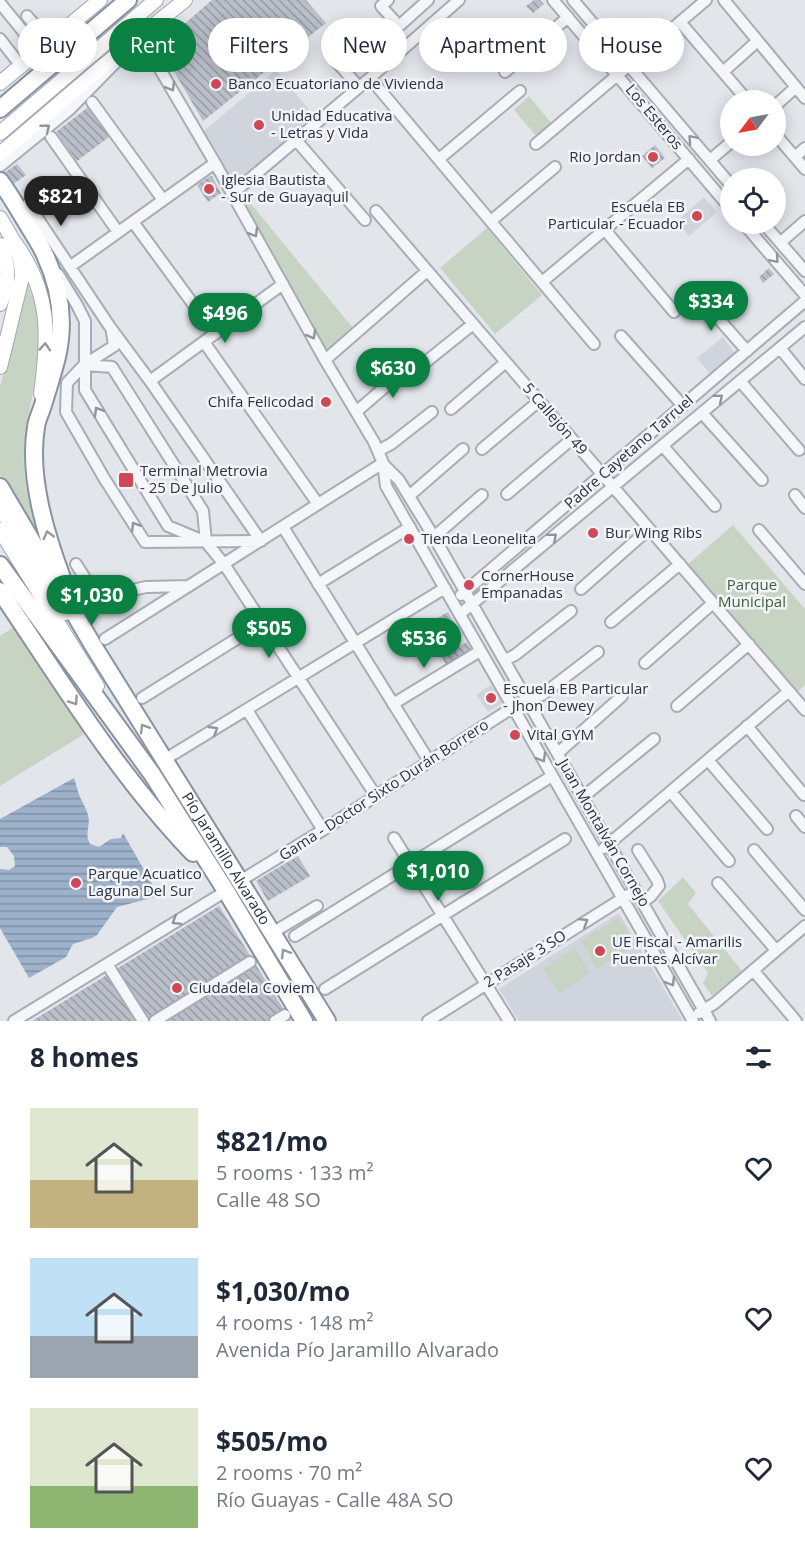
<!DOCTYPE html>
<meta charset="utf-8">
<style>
body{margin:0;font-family:"Open Sans",sans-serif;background:#f2f2f3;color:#1f2937;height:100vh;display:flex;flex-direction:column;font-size:22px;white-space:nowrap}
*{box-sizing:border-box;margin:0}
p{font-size:20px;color:#747a83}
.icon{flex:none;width:33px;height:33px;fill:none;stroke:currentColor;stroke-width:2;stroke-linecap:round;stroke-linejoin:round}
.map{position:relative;height:1021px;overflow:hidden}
.drawer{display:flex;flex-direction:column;background:#fff;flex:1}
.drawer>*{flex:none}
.banner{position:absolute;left:18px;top:18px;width:770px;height:54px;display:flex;gap:12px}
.needle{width:39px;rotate:238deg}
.controls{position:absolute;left:720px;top:90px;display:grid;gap:12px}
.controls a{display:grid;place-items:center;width:66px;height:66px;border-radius:50%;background:#fff;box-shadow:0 3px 15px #0003;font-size:30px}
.price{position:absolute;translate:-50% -51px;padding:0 14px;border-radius:21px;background:#0b8043;color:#fff;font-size:20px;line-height:39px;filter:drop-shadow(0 2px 3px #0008)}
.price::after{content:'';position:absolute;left:50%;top:36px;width:18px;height:14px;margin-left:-9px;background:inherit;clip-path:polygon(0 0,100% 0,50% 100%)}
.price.active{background:#222;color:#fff}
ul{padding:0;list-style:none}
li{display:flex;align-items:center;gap:18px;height:150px;padding:0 30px}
li span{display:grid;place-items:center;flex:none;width:168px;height:120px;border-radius:0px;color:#555}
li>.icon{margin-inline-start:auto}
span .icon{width:72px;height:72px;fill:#fffc;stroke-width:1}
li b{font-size:26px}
h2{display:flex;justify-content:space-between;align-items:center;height:72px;padding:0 30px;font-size:26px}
.chip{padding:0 21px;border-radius:27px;background:#fff;box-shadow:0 3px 15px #0003;font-size:21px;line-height:54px}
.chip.active{background:#0b8043;color:#fff}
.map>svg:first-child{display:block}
</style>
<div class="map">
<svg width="805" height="1021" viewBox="0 0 805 1021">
<defs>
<pattern id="water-rules" width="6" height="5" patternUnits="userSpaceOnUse" patternTransform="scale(1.5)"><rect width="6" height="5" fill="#9db1ca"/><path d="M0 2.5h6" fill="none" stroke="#8091a6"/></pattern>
<pattern id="building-back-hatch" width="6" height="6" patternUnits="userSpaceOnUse" patternTransform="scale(1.5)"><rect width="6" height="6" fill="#b9bec8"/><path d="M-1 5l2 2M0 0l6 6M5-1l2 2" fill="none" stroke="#979ba4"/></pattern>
</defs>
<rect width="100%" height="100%" fill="#e2e5ea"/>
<path fill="#d0d4dc" d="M276,70L315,117L235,187L203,132Z
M704,197L717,212L689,236L677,221Z
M723,337L736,355L711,375L697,358Z
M493,683L505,702L488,712L476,695Z
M619,913L683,1021H519L499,989Z"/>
<path fill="#c7d4c3" d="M529,96L553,125L538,138L514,110Z
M247,199L353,328L327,354L244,201Z
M487,228L542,295L495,334L440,268Z
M28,284C31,294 36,304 38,314C46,354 27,407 24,448C22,483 32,515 41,548L0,475V387Z
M733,525L805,609V685L796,693L687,565Z
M14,627L86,733L0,786V636Z
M683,877L696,893L688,904L742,971L712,996L703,983L708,973L658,901Z
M619,917L635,945L617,957L600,929Z
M599,929L616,957L597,969L581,941Z
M575,948L590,973L559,993L543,968Z"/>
<path fill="url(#water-rules)" d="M74,778C77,786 78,794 82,801C84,806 87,810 88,815C91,825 84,834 90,844L99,847L111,839L121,838L123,833L159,896L117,907L97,935L92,938L73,944L66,957L29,978L0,928V869L9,870L15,866L14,856L7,847H0V819Z"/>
<path fill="url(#building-back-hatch)" d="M212,0H306L326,23L203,121L159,46Z
M534,0H540L544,4L533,13L526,6Z
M91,105L113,134L77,161L56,132Z
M655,145L665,158L652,168L642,156Z
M17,164L26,175L12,185L4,173Z
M210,176H212L221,193L208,202L197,185Z
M769,268L774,274L763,283L759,277Z
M448,612L453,621L429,637L423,626Z
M454,625L457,631L434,646L430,640Z
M467,642L471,650L446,665L442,657Z
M298,856L310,876L268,901L256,881Z
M219,906L291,1021H32Z"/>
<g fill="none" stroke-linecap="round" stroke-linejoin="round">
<g stroke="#a7acb5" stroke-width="14">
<path id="minor" d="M388,0L381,6L399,26L428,0
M553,0L730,208
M573,0L730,184
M724,0L805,98
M0,3L39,51
M27,16L49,42
M680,22L747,100
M0,39L21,66
M137,41L141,37L215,163L325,360L374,442L383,463L386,486L693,1021
M335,60L359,87
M505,72L568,17
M723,72L753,45
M370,78L594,344
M92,102L163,200
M776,105L796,87
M776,135L805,169
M51,137L118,232
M296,140L365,220
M536,144L706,0
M795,157L805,148
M439,159L520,91
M710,160L730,143
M0,166L70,109L115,63
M232,194L370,78L459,0
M28,204L110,327L150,381L261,541
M376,211L805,710
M491,221L555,167
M133,222L215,334
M744,224L805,295
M764,224L805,271
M605,230L674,312
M781,242L805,221
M71,266L215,163
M58,274L77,305L85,321V390L168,526L206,542L224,564L376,796
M542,282L689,159
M696,293L747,351
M112,332L114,346L84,365L67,383L66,412L104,478L145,542L261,541
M621,336L683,406
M204,342L318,504
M780,348L805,379
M325,360L427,271
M86,365L112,367L203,511L206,542
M417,369L473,324
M150,381L283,284
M740,381L799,450
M451,409L506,362
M356,412L401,373
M702,413L762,480
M663,446L715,506
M482,449L539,401
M378,451L391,444L432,412
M383,464L399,480L434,537L710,1021
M507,494L572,439
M795,495L805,508
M409,496L463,449
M283,527L429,761
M759,530L805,584
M434,537L482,495
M76,564L92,589L106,596L146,587L189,586
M318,584L410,527
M581,589L649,529
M461,595L805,301
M460,614L805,327
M611,622L680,564
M105,639L383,463
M505,660L515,655L571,611
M645,663L713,603
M142,698L262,623
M393,704L480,651
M677,706L749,644
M247,710L323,830
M747,726L804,795
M558,753L622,696
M164,760L445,588
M708,760L767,829
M671,792L729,861
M583,797L654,739
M796,816L805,827
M394,838L509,1021
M604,848L789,691
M638,850L657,880L659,886L651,896L643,902
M754,850L805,910
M240,881L323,830L512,708L527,699L542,695L598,652
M718,883L776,950
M272,933L317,906
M295,936L552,776
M107,964L143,1021
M753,970L796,1021
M325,989L565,839
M699,1013L715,1003L805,926
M14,1021L226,891
M155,1021L250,962
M275,1021L285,1015
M428,1021L628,895"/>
</g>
<g stroke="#a1a9b6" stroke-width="16">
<path id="major" d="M0,83L100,0
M0,133L156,0
M0,154L97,71L185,0
M0,218C12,238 22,253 22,277L0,367
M15,243C51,293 49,336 41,394
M0,245C10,265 9,283 0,304
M0,508L65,613
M0,530L97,686"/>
</g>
<g stroke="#8992a1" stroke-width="20">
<g id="highway">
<path d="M0,109L128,0"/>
<path d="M0,181C9,193 17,207 25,220C31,231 40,243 45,255C60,287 65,322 57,357C53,373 48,389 43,405C41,412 37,419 36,427C28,476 45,532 62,578"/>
<path id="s1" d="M0,487L94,647L327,1021"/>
<path d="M0,565L152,774L226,891L304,1021"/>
<path d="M0,591C61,681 117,774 193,853"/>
</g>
</g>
<use href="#minor" stroke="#f5f6f9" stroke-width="10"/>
<use href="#major" stroke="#fff" stroke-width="14"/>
<use href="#highway" stroke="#fff" stroke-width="16"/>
</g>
<defs><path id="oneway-chevron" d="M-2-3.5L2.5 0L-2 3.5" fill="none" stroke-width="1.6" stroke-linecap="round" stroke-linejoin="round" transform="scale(1.5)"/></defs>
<g stroke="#90949e">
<use href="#oneway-chevron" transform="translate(171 87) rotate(60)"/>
<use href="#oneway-chevron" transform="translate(46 128) rotate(-39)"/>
<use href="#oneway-chevron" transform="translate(692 139) rotate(-131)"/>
<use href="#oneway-chevron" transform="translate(254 233) rotate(60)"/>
<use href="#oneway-chevron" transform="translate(775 259) rotate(49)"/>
<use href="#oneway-chevron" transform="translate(312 335) rotate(61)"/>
<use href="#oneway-chevron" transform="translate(719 398) rotate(-40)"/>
<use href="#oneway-chevron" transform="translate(98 411) rotate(-121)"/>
<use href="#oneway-chevron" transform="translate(135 526) rotate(-122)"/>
<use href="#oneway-chevron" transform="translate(553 537) rotate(-40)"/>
<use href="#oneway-chevron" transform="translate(214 730) rotate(-31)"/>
<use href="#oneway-chevron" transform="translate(542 758) rotate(60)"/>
<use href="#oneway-chevron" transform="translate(176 921) rotate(148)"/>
<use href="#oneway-chevron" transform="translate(584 922) rotate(-32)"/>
<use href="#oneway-chevron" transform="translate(671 982) rotate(60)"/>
</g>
<g stroke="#9498a1">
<use href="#oneway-chevron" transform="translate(45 347) rotate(-86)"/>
<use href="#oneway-chevron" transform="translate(48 535) rotate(-105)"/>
<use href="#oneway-chevron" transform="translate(74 701) rotate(56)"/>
<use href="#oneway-chevron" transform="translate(144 728) rotate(-122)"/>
<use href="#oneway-chevron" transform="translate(285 953) rotate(-122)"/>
</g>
<g fill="#ce4856" stroke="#f2f4f8" stroke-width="2">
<circle cx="216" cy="84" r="6"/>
<circle cx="259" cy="125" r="6"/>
<circle cx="653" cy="157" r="6"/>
<circle cx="209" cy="189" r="6"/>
<circle cx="697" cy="216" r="6"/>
<circle cx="326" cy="402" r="6"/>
<rect x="118" y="472" width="16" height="16" rx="3"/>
<circle cx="593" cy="533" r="6"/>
<circle cx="409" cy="539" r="6"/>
<circle cx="469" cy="585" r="6"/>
<circle cx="491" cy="698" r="6"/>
<circle cx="515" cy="735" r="6"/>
<circle cx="76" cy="883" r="6"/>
<circle cx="600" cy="951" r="6"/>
<circle cx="177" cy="988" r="6"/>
</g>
<g text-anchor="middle" stroke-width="5" stroke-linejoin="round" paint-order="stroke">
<g font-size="15" fill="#2a3243" stroke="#f2f4f8" text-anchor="start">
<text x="228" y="89">Banco Ecuatoriano de Vivienda</text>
<text x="271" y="121">Unidad Educativa<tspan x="271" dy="17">- Letras y Vida</tspan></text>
<text x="641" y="162" text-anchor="end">Rio Jordan</text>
<text x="221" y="185">Iglesia Bautista<tspan x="221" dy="17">- Sur de Guayaquil</tspan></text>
<text x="685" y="212" text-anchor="end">Escuela EB<tspan x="685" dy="17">Particular - Ecuador</tspan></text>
<text x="314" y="407" text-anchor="end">Chifa Felicodad</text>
<text x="140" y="476">Terminal Metrovia<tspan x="140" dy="17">- 25 De Julio</tspan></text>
<text x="605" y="538">Bur Wing Ribs</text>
<text x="421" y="544">Tienda Leonelita</text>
<text x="481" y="581">CornerHouse<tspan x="481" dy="17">Empanadas</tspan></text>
<text x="503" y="694">Escuela EB Particular<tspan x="503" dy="17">- Jhon Dewey</tspan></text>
<text x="527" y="740">Vital GYM</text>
<text x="88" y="879">Parque Acuatico<tspan x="88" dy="17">Laguna Del Sur</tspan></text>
<text x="612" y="947">UE Fiscal - Amarilis<tspan x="612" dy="17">Fuentes Alcívar</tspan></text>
<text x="189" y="993">Ciudadela Coviem</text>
</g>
<g font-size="15" fill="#2a3243" stroke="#f2f4f8">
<text transform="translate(654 117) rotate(50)" y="5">Los Esteros</text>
<text transform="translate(555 419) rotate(49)" y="5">5 Callejón 49</text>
<text transform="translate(629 452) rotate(-41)" y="5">Padre Cayetano Tarruel</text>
<text transform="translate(384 790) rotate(-33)" y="5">Gama - Doctor Sixto Durán Borrero</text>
<text transform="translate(604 833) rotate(60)" y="5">Juan Montalván Cornejo</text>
<text dy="5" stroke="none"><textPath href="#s1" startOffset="435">Pío Jaramillo Alvarado</textPath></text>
<text transform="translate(525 959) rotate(-32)" y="5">2 Pasaje 3 SO</text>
</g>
<g font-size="15" fill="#3d5e37" stroke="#f2f4f8">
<text x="752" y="590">Parque<tspan x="752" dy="17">Municipal</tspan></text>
</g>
</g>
</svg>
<div class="controls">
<a><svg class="needle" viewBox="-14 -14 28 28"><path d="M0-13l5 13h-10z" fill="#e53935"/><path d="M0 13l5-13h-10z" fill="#747a83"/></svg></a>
<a><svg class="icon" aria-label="locate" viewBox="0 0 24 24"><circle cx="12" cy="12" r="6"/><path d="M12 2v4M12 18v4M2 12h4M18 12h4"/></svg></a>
</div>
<b class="price active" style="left:61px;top:227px">$821</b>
<b class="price" style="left:711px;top:332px">$334</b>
<b class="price" style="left:225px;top:344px">$496</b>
<b class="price" style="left:393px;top:399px">$630</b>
<b class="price" style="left:92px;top:626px">$1,030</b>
<b class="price" style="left:269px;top:659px">$505</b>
<b class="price" style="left:424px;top:669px">$536</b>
<b class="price" style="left:438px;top:902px">$1,010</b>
<div class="banner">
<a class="chip">Buy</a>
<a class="chip active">Rent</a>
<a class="chip">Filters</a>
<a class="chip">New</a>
<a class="chip">Apartment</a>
<a class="chip">House</a>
</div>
</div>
<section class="drawer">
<h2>8 homes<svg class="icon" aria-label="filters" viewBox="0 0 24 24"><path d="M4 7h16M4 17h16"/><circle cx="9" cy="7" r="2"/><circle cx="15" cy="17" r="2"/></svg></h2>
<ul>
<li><span style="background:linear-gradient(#dfe7d0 60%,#c2b280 0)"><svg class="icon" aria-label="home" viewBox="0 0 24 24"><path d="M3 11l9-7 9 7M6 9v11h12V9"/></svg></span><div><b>$821/mo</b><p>5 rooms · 133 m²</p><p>Calle 48 SO</p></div><svg class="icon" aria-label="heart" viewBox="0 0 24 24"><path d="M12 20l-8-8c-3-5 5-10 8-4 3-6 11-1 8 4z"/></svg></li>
<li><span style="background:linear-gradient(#bfe0f5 65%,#9aa5b1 0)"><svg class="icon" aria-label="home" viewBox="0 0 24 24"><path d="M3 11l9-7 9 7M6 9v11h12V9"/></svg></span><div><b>$1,030/mo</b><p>4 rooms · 148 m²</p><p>Avenida Pío Jaramillo Alvarado</p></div><svg class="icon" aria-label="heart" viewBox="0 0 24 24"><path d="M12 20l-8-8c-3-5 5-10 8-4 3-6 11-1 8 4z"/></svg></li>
<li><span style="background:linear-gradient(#dfe7d0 65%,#8fb573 0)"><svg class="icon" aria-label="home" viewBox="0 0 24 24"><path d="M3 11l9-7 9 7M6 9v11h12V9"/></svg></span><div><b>$505/mo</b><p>2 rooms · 70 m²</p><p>Río Guayas - Calle 48A SO</p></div><svg class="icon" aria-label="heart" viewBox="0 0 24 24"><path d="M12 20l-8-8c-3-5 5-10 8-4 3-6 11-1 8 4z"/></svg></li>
</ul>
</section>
